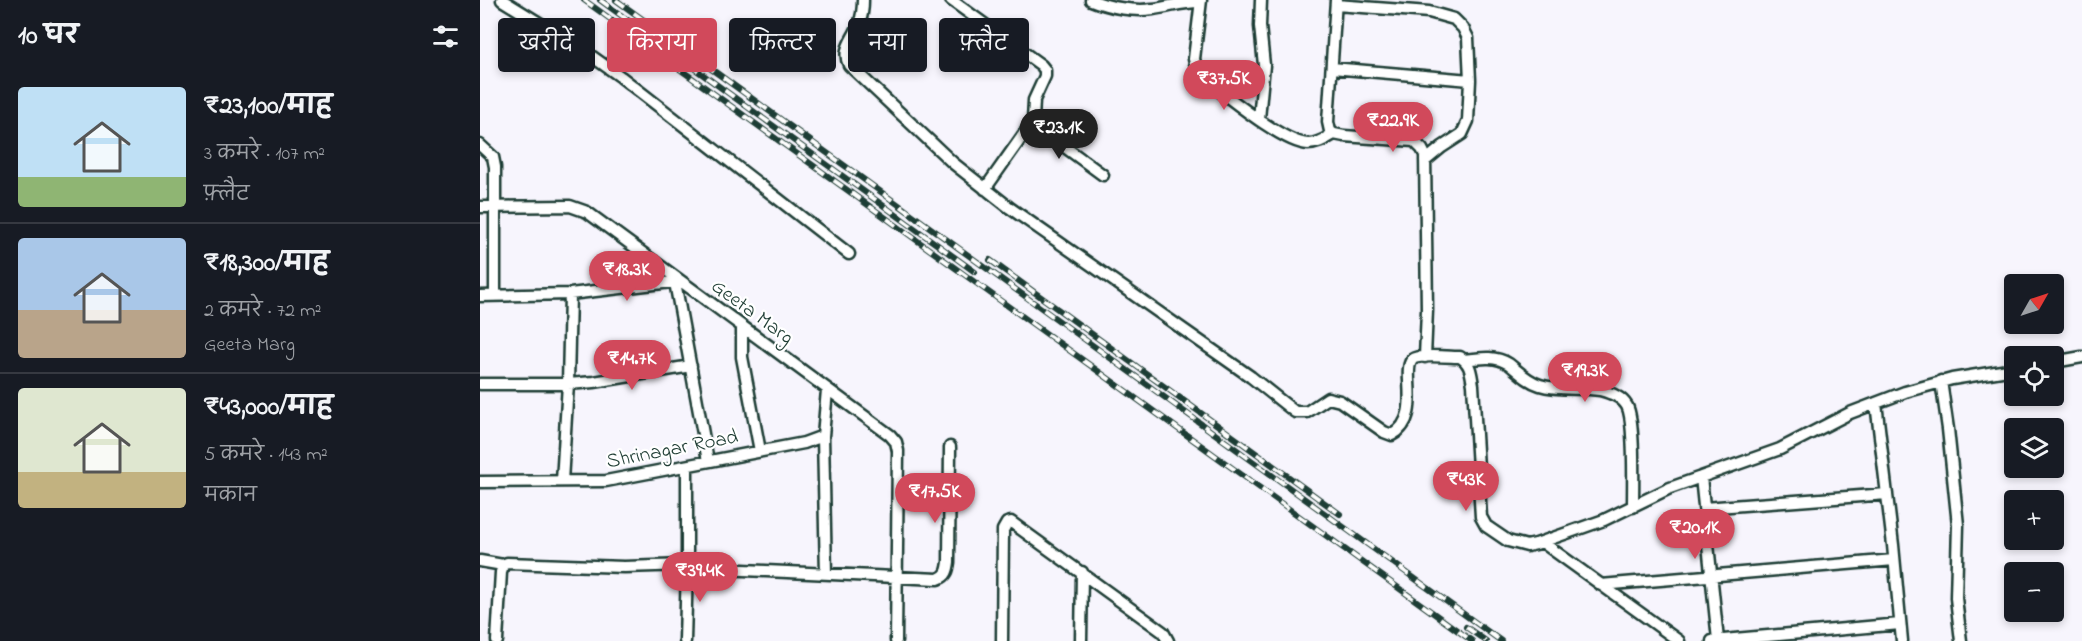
<!DOCTYPE html>
<html lang="hi">
<meta charset="utf-8">
<style>
body{margin:0;font-family:"Indie Flower","Playpen Sans Deva",sans-serif;background:#20242c;color:#f1f3f6;height:100vh;display:flex;flex-direction:column;font-size:22px;white-space:nowrap}
*{box-sizing:border-box;margin:0}
p{font-size:20px;color:#9ea1a6}
.icon{flex:none;width:33px;height:33px;fill:none;stroke:currentColor;stroke-width:2;stroke-linecap:round;stroke-linejoin:round}
.map{position:relative;flex:1;overflow:hidden}
.sheet{display:flex;flex-direction:column;background:#171b24;width:480px}
.sheet>*{flex:none}
.hud{position:absolute;left:18px;top:18px;width:570px;height:54px;display:flex;gap:12px}
.needle{width:39px;rotate:51deg}
.tools{position:absolute;left:1524px;top:274px;display:grid;gap:12px}
.tools a{display:grid;place-items:center;width:60px;height:60px;border-radius:6px;background:#171b24;box-shadow:0 3px 9px #0003;font-size:30px}
.price{position:absolute;translate:-50% -51px;padding:0 14px;border-radius:21px;background:#d1495b;color:#fff;font-size:20px;line-height:39px;filter:drop-shadow(0 2px 3px #0008)}
.price::after{content:'';position:absolute;left:50%;top:36px;width:18px;height:14px;margin-left:-9px;background:inherit;clip-path:polygon(0 0,100% 0,50% 100%)}
.price.active{background:#222;color:#fff}
ul{padding:0;list-style:none}
li{display:flex;align-items:center;gap:18px;height:150px;padding:0 18px}
li+li{border-top:2px solid #363941}
li span{display:grid;place-items:center;flex:none;width:168px;height:120px;border-radius:6px;color:#555}
li>.icon{margin-inline-start:auto}
span .icon{width:72px;height:72px;fill:#fffc;stroke-width:1}
li b{font-size:26px}
h2{display:flex;justify-content:space-between;align-items:center;height:72px;padding:0 18px;font-size:26px}
.pill{padding:0 21px;border-radius:6px;background:#171b24;box-shadow:0 3px 9px #0003;font-size:21px;line-height:54px}
.pill.active{background:#d1495b;color:#fff}
main{display:flex;flex:1;min-height:0}
.map>svg:first-child{display:block}
</style>
<main>
<section class="sheet">
<h2>10 घर<svg class="icon" aria-label="filters" viewBox="0 0 24 24"><path d="M4 7h16M4 17h16"/><circle cx="9" cy="7" r="2"/><circle cx="15" cy="17" r="2"/></svg></h2>
<ul>
<li><span style="background:linear-gradient(#bfe0f5 75%,#8fb573 0)"><svg class="icon" aria-label="home" viewBox="0 0 24 24"><path d="M3 11l9-7 9 7M6 9v11h12V9"/></svg></span><div><b>₹23,100/माह</b><p>3 कमरे · 107 m²</p><p>फ़्लैट</p></div></li>
<li><span style="background:linear-gradient(#a9c7e8 60%,#b9a48a 0)"><svg class="icon" aria-label="home" viewBox="0 0 24 24"><path d="M3 11l9-7 9 7M6 9v11h12V9"/></svg></span><div><b>₹18,300/माह</b><p>2 कमरे · 72 m²</p><p>Geeta Marg</p></div></li>
<li><span style="background:linear-gradient(#dfe7d0 70%,#c2b280 0)"><svg class="icon" aria-label="home" viewBox="0 0 24 24"><path d="M3 11l9-7 9 7M6 9v11h12V9"/></svg></span><div><b>₹43,000/माह</b><p>5 कमरे · 143 m²</p><p>मकान</p></div></li>
</ul>
</section>
<div class="map">
<svg width="1602" height="641" viewBox="0 0 1602 641">
<rect width="100%" height="100%" fill="#f7f5fd"/>
<filter id="ink" filterUnits="userSpaceOnUse"><feTurbulence type="fractalNoise" baseFrequency=".0167" numOctaves="2"/><feDisplacementMap in="SourceGraphic" scale="12" xChannelSelector="R" yChannelSelector="G"/><feConvolveMatrix kernelMatrix="1 2 1 2 8 2 1 2 1" color-interpolation-filters="sRGB"/></filter>
<g filter="url(#ink)">
<g fill="none" stroke-linecap="round" stroke-linejoin="round">
<g stroke="#1f3d34" stroke-width="15">
<path id="minor" d="M22,0L103,50L141,77L369,254
M383,0C383,8 382,17 379,24C374,39 361,49 369,65L473,163L530,208L771,377L815,412H827L848,398L860,401L904,432L912,435C944,417 920,369 933,359C939,354 971,357 980,357C991,363 991,374 993,385L1001,517L1006,526L1028,541L1047,546L1056,544L1124,520L1190,488L1300,449L1370,413L1425,392L1472,379L1534,369
M471,0L561,65L565,70V76L554,100L553,121L505,189
M611,0C628,7 654,12 673,9C690,7 701,2 720,2
M721,0L714,59L718,74C741,91 802,143 828,144C838,144 845,139 854,134
M856,0L848,122L850,131L854,134L864,136L934,141L942,149L945,155L947,310L945,357
M856,5L949,12L974,19L983,28L988,38L990,80L988,121L982,134L962,147L945,161
M852,68L990,80
M779,119L784,65L780,26L781,0
M552,123L623,175
M0,145L13,157L15,167V295
M0,207L90,206L107,212L410,435L416,442L418,451L416,641
M195,282L228,461
M0,296L90,294L200,281
M262,327V357L280,451
M984,360C1000,358 1015,355 1029,364C1039,372 1047,381 1060,385C1079,391 1100,387 1120,390C1130,393 1141,396 1147,406C1155,421 1153,487 1153,507
M1574,362L1602,357
M1461,381L1468,429L1478,525L1476,598L1481,641
M0,384H88L114,382L211,366
M1396,403L1413,545L1422,641
M343,436L346,574
M207,466V565L219,568L458,579C467,576 468,570 469,562L470,447
M1221,477L1238,640
M82,481L88,384L90,294
M0,482L126,481L324,443L343,436L347,390
M1224,508L1407,494
M1062,542L1199,641
M0,561L23,565
M1121,585L1414,560
M17,641L21,572L23,565L27,563L144,567L207,565L205,641
M522,641L523,530L527,523L531,522L683,632L688,641
M601,641L602,572
M1232,641L1420,624"/>
</g>
<use href="#minor" stroke="#fff" stroke-width="10"/>
<g stroke="#1f3d34" stroke-width="6">
<path id="rail" d="M104,0L992,641
M120,0L495,272
M136,0L1021,641
M510,260L860,514
M986,627L1006,641"/>
</g>
<use href="#rail" stroke="#fff" stroke-width="4" stroke-dasharray="11" stroke-linecap="butt"/>
</g>
</g>
<g text-anchor="middle" stroke-width="4.5" stroke-linejoin="round" paint-order="stroke">
<g font-size="21" fill="#1f3d34" stroke="#fff">
<text transform="translate(273 311) rotate(36)" y="7">Geeta Marg</text>
<text transform="translate(192 448) rotate(-11)" y="7">Shrinagar Road</text>
</g>
</g>
</svg>
<div class="tools">
<a><svg class="needle" viewBox="-14 -14 28 28"><path d="M0-13l5 13h-10z" fill="#e53935"/><path d="M0 13l5-13h-10z" fill="#9ea1a6"/></svg></a>
<a><svg class="icon" aria-label="locate" viewBox="0 0 24 24"><circle cx="12" cy="12" r="6"/><path d="M12 2v4M12 18v4M2 12h4M18 12h4"/></svg></a>
<a><svg class="icon" aria-label="layers" viewBox="0 0 24 24"><path d="M12 4l9 5-9 5-9-5zM3 14l9 5 9-5"/></svg></a>
<a>+</a>
<a>−</a>
</div>
<b class="price" style="left:744px;top:111px">₹37.5K</b>
<b class="price" style="left:913px;top:153px">₹22.9K</b>
<b class="price active" style="left:579px;top:160px">₹23.1K</b>
<b class="price" style="left:147px;top:302px">₹18.3K</b>
<b class="price" style="left:152px;top:391px">₹14.7K</b>
<b class="price" style="left:1105px;top:403px">₹19.3K</b>
<b class="price" style="left:986px;top:512px">₹43K</b>
<b class="price" style="left:455px;top:524px">₹17.5K</b>
<b class="price" style="left:1215px;top:560px">₹20.1K</b>
<b class="price" style="left:220px;top:603px">₹39.4K</b>
<div class="hud">
<a class="pill">खरीदें</a>
<a class="pill active">किराया</a>
<a class="pill">फ़िल्टर</a>
<a class="pill">नया</a>
<a class="pill">फ़्लैट</a>
</div>
</div>
</main>
